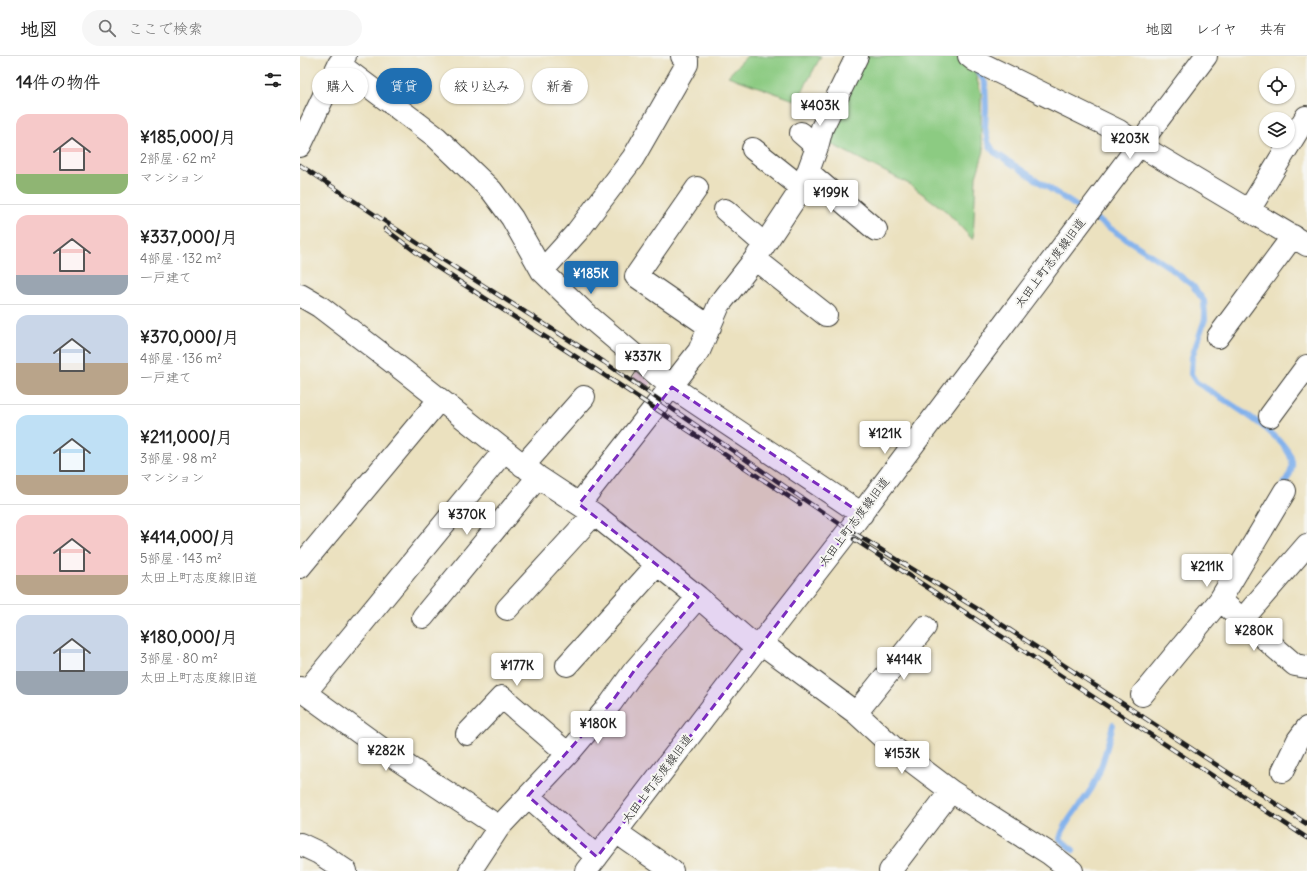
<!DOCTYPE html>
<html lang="ja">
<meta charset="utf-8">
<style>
body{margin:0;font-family:Delius,"Klee One",sans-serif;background:#f6f6f6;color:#222;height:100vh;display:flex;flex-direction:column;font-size:15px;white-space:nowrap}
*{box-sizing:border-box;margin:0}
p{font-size:13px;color:#767676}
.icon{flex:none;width:22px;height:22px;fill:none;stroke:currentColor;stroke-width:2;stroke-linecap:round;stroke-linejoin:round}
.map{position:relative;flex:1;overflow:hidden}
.drawer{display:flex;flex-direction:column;background:#fff;width:300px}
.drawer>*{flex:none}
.hud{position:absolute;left:12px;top:12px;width:380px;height:36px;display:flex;gap:8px}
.tools{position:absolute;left:959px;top:12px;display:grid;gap:8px}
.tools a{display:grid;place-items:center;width:36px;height:36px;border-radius:50%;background:#fff;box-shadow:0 1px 3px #0004;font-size:20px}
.price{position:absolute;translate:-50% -34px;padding:0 9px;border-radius:4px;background:#fff;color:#222;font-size:13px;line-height:26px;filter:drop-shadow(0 1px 2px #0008)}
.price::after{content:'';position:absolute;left:50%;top:24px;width:12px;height:9px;margin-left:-6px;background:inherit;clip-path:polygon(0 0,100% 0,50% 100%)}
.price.active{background:#1f6fb2;color:#fff}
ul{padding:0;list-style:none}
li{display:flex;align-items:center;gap:12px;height:100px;padding:0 16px}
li+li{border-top:1px solid #e0e0e0}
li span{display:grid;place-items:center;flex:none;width:112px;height:80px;border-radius:12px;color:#555}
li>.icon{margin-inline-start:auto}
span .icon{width:48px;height:48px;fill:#fffc;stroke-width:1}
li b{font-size:17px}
h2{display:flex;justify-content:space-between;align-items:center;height:48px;padding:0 16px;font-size:17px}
.chip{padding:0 14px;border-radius:18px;background:#fff;box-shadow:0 1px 3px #0004;font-size:14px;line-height:36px}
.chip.active{background:#1f6fb2;color:#fff}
header{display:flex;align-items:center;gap:24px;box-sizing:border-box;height:56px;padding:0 20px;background:#fff;border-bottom:1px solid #e0e0e0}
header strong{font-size:19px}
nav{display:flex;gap:22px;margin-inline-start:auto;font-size:14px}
.search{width:280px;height:36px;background:#f6f6f6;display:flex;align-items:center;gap:10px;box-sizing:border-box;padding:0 14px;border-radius:22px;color:#767676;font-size:15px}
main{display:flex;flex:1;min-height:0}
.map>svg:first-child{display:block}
</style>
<header>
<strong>地図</strong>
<div class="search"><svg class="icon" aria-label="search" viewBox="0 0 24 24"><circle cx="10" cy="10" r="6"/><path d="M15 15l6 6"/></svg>ここで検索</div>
<nav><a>地図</a><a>レイヤ</a><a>共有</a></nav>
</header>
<main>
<section class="drawer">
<h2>14件の物件<svg class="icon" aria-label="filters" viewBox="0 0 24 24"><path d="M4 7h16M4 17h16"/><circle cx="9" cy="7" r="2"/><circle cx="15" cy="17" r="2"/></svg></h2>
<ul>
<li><span style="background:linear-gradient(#f6c9c9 75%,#8fb573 0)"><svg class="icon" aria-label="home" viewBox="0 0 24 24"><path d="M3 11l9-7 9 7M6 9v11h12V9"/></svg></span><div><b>¥185,000/月</b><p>2部屋 · 62 m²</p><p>マンション</p></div></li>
<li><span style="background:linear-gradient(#f6c9c9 75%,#9aa5b1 0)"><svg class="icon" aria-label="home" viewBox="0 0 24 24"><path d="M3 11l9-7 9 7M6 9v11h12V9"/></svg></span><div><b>¥337,000/月</b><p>4部屋 · 132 m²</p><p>一戸建て</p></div></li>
<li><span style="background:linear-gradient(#c9d6e8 60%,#b9a48a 0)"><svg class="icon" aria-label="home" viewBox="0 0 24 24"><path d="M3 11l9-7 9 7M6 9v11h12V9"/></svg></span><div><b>¥370,000/月</b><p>4部屋 · 136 m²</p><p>一戸建て</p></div></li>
<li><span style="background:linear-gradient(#bfe0f5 75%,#b9a48a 0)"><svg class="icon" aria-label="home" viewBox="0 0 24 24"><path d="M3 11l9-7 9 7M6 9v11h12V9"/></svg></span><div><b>¥211,000/月</b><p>3部屋 · 98 m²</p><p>マンション</p></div></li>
<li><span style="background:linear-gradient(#f6c9c9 75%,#b9a48a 0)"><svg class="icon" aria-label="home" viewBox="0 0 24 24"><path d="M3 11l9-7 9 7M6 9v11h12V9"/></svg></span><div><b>¥414,000/月</b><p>5部屋 · 143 m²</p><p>太田上町志度線旧道</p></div></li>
<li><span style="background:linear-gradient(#c9d6e8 70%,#9aa5b1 0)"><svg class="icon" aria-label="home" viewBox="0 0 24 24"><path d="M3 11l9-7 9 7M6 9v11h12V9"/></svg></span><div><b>¥180,000/月</b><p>3部屋 · 80 m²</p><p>太田上町志度線旧道</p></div></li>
</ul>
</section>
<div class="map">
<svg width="1007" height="815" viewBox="0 0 1007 815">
<rect width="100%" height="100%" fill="#f6f6f2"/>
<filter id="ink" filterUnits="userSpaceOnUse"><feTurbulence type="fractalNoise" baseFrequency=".025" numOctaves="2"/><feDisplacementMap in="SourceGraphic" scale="8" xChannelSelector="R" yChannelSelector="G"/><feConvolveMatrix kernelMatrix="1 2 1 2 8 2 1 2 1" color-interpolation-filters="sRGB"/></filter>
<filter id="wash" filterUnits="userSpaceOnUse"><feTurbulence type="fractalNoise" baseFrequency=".012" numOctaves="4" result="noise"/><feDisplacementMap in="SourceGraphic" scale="16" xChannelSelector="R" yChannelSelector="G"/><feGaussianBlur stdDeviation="0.9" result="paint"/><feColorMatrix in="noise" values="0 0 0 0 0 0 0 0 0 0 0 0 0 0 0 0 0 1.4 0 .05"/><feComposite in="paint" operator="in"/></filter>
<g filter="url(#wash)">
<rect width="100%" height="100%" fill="#ebe1bf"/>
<path fill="#8ccb82" stroke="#54744f" d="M447,0H521L497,45L428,20Z
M561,0H656L674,14L681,37V82L684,95L676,121L673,184L646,155L609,128L523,84Z"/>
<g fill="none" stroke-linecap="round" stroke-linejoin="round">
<path stroke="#81b1ec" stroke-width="6" d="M677,13L685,27L686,51L685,72L688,86L694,96L869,211L893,230L904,245L905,263L892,301L891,318L896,326C919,341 983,377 991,402C995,412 988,422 983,430
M773,794L760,783C765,763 783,748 793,730C803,712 807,689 813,669"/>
</g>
<g id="blocks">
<path fill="#c198b2" d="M340,310L354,323L348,333L332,322Z"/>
</g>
</g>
<g filter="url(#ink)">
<use href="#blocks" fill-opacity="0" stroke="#3b3a34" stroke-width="1"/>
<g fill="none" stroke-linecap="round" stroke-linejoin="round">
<g stroke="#3b3a34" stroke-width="24">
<path id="minor" d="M669,0L674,4L819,75L839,89L1007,189
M39,8L136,81L192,135L212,162L242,215L287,259L372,331L562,458
M501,77L517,91
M0,90L39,8L45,0
M453,93L502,132
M508,116L576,174
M397,132L336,220L410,271
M425,154L464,188
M949,154L1006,61
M455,203L526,259
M242,215L277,176L333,102L387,8V4L382,0
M0,239L19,250L104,315L238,421L294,458L398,541L457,592
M918,281L993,180
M970,360L1007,310
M223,410L284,341
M279,448L399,295L419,249L455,203L502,132L517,91L522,72L557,0
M0,511L139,344
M920,544L995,609L1007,611
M207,553L294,458
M123,561L238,421
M942,564L1007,489
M461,587L556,657L594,692L651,735L750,798L772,815
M267,609L357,509
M0,632L5,637L89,698L199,771
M5,637L204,395
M842,639L920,544L985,435
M556,657L625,571
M167,678L202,641L268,698
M983,715L998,684L1007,672
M228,740L297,801
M316,776L372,815
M0,788L19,797L46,815
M170,815L199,771L268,698L311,647L334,615L398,541
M286,815L461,587L549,474L906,0
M590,815L651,735"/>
</g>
<use href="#minor" stroke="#fff" stroke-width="22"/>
<g stroke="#1c1c1c" stroke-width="4.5">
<path id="rail" d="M0,109L137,200L304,306L490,434L549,474L684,557L1007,768
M85,173L132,208L298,315L500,448
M554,483L1007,782"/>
</g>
<use href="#rail" stroke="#f6f6f2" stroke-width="3" stroke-dasharray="9" stroke-linecap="butt"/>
</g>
</g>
<path fill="#7b2cbf" fill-opacity="0.2" stroke="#7b2cbf" stroke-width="3" stroke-dasharray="8 5" stroke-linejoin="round" d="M372,331L562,458L297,801L228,740L311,647L334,615L398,541L279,448Z"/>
<g text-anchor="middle" stroke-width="4" stroke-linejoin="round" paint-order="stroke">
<g font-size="12" fill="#1c1c1c" stroke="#f6f6f2">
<text transform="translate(750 207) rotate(-53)" y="4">太田上町志度線旧道</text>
<text transform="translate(554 466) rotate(-53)" y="4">太田上町志度線旧道</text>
<text transform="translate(357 723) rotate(-53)" y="4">太田上町志度線旧道</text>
</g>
</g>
</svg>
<div class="tools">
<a><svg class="icon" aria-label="locate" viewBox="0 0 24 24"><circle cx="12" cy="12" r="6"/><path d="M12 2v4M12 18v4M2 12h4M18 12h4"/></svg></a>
<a><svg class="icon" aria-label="layers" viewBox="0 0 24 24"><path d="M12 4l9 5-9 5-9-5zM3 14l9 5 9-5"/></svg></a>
</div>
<b class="price" style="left:520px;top:71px">¥403K</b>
<b class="price" style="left:830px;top:104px">¥203K</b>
<b class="price" style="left:531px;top:158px">¥199K</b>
<b class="price active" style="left:291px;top:239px">¥185K</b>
<b class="price" style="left:343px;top:322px">¥337K</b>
<b class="price" style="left:585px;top:399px">¥121K</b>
<b class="price" style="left:167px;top:480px">¥370K</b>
<b class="price" style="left:907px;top:532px">¥211K</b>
<b class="price" style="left:954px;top:596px">¥280K</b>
<b class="price" style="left:604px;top:625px">¥414K</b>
<b class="price" style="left:217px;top:631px">¥177K</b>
<b class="price" style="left:298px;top:689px">¥180K</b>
<b class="price" style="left:86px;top:716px">¥282K</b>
<b class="price" style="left:602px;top:719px">¥153K</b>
<div class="hud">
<a class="chip">購入</a>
<a class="chip active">賃貸</a>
<a class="chip">絞り込み</a>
<a class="chip">新着</a>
</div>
</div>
</main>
